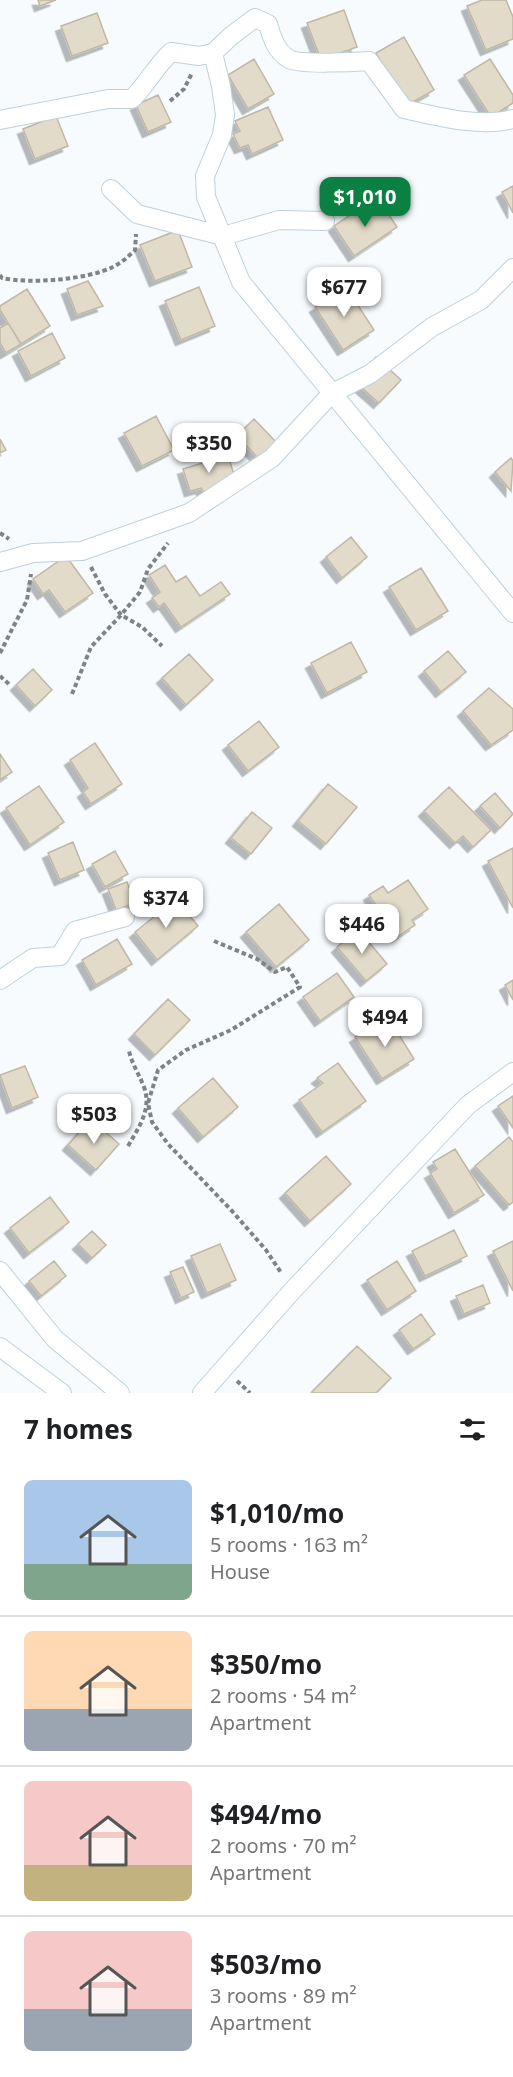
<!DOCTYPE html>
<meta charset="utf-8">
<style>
body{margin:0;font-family:"Noto Sans",sans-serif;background:#f2f2f2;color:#202124;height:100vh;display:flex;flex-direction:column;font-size:22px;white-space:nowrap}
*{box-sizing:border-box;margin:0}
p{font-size:20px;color:#757577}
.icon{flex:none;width:33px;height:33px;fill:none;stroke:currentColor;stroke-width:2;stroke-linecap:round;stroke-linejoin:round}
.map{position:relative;height:1393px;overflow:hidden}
.details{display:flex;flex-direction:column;background:#fff;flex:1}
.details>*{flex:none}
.price{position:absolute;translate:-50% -51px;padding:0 14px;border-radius:12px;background:#fff;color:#222;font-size:20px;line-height:39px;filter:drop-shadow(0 2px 3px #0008)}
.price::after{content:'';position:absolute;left:50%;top:36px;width:18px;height:14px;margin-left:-9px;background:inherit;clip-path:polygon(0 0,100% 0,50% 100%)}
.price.active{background:#0b8043;color:#fff}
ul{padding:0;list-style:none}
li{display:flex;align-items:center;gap:18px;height:150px;padding:0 24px}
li+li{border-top:2px solid #e0e0e0}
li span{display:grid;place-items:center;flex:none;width:168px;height:120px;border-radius:9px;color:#555}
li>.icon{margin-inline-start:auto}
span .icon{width:72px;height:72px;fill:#fffc;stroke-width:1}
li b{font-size:26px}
h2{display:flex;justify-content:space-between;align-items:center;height:72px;padding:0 24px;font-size:26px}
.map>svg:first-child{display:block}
</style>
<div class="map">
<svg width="513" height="1393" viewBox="0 0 513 1393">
<defs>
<filter id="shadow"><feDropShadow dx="-5.5" dy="5.5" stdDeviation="0" flood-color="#0004"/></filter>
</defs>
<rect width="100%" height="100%" fill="#f7fbfd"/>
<path fill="#e3dbc9" stroke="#c0b8a6" stroke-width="1.5" filter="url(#shadow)" d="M38,0H56L40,6Z
M482,0H506L513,17V39L486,50L467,6Z
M344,10L357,47L321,60L307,23Z
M97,13L108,43L72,56L61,26Z
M404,37L434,90L406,106L376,53Z
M254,59L274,94L248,109L228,75Z
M490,59L513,95V103L491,117L464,75Z
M158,95L171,122L148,132L136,105Z
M268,107L283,140L252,154L248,145L240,148L233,134L240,131L235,121Z
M56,116L68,146L35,159L23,129Z
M513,186V213L502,192Z
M371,201L380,214L386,210L397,227L354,256L334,226Z
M178,230L192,267L155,281L140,245Z
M88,281L103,306L77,315L67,289Z
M199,287L215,326L181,340L165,301Z
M346,287L374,330L343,350L315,307Z
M27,289L50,326L21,344L0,310V306Z
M8,323L21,344L6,353L0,343V328Z
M52,333L65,358L31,376L18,351Z
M376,357L401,380L379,403L354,381Z
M156,416L174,450L142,466L124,433Z
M254,419L277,443L260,460L237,436Z
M0,439L6,450L0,453Z
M228,455L234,475L205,494L201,488L190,491L183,469Z
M511,458L513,461L511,491L495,472Z
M351,537L367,557L342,578L326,557Z
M66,556L93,593L65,612L49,590L43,594L33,579Z
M165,565L176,582L186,576L200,596L221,582L230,594L181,627L164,603L159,607L152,598L160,592L149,575Z
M421,568L448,611L416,630L389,587Z
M351,642L367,672L327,693L311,663Z
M448,651L466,672L441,692L424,671Z
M189,654L213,680L186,705L162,678Z
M33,669L52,690L35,706L16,685Z
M489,688L513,709V730L491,745L463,711Z
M259,721L279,747L248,771L228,745Z
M95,743L122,784L91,804L83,792L88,788L70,760Z
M0,754L12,772L0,780Z
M328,784L357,807L326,844L298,821Z
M39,786L64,822L30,845L6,808Z
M449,787L491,830L473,847L463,836L455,843L424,811Z
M495,793L513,814L500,828L480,806Z
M252,812L272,828L251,854L231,838Z
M73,842L84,870L60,880L48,853Z
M513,848V908L488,861Z
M115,851L128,874L105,887L92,864Z
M408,880L428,909L412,920L415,925L397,937L369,895L383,886L388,893Z
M127,882L135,903L116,910L108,889Z
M176,899L198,926L157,960L135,932Z
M279,904L309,940L276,967L246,932Z
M358,929L387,964L366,981L337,947Z
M117,939L132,964L96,985L82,960Z
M337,973L354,997L320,1021L303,997Z
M513,980V1000L505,985Z
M168,999L190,1020L155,1055L134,1034Z
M388,1017L414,1059L382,1079L355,1037Z
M338,1063L366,1101L322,1132L299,1100L323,1083L317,1078Z
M25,1066L38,1097L12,1108L0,1075Z
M213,1078L238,1107L203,1137L178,1108Z
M513,1096V1128L498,1106Z
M91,1119L119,1144L96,1170L68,1145Z
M509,1137L513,1142V1202L509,1205L475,1166Z
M455,1149L484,1195L454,1213L430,1173L437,1169L433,1162Z
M326,1156L351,1184L310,1221L285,1193Z
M50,1197L69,1222L29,1253L10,1228Z
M454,1230L467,1256L425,1276L412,1251Z
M92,1231L106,1245L92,1258L78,1244Z
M513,1241V1291L493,1251Z
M220,1244L236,1280L207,1293L191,1256Z
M54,1261L66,1276L41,1296L29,1281Z
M397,1261L416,1291L387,1310L367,1280Z
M183,1267L194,1292L181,1298L170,1272Z
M483,1285L490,1303L464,1314L456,1296Z
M421,1314L435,1334L413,1349L399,1330Z
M357,1346L391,1378L376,1393H314L312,1392Z"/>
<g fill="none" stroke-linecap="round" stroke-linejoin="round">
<g stroke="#bdd1dc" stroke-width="20">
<path id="minor" d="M213,53L221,86L225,115L222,135L205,176L206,197L241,282L513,613
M0,120L108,99H132C147,84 156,66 171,52L199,56L213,53L231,36L255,18L268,24C272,38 276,51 289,59C299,65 356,62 369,61L404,109C436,116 480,128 513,119
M111,189L137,214L223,236L279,220L325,221
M0,562L33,553L82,551L189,513L272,458L331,394L370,374L432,327L481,300L513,268
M0,980L33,958L60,956L75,931L125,917
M0,1271L55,1339L120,1393
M0,1347L62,1393
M202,1393L293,1290L468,1105L513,1072"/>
</g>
<path stroke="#7e8386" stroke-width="4" stroke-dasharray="4.5 3" stroke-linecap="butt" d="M170,101L184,89L192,73
M0,275L2,278C30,284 86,280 113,267C121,263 128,257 135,250L136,234
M0,533L9,539
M91,567L105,594L121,615L142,627L162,646
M0,653L27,600L31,574
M0,676L11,686
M72,694L91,647L121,615L140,592L148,569L168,543
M214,941L257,959L275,972L287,967L300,987L231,1030L186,1050L158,1070L148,1103L152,1122L168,1144L232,1211L266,1250L282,1274
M128,1146C139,1127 152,1109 144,1087C139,1074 132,1064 129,1051
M237,1381L250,1393"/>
<use href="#minor" stroke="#fff" stroke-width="18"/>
</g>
</svg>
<b class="price active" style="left:365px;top:228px">$1,010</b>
<b class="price" style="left:344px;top:318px">$677</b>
<b class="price" style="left:209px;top:474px">$350</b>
<b class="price" style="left:166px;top:929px">$374</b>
<b class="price" style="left:362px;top:955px">$446</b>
<b class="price" style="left:385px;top:1048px">$494</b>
<b class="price" style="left:94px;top:1145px">$503</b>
</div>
<section class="details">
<h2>7 homes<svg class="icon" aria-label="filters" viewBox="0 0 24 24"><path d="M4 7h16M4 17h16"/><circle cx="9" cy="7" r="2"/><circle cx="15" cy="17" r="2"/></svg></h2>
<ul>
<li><span style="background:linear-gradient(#a9c7e8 70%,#7fa58c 0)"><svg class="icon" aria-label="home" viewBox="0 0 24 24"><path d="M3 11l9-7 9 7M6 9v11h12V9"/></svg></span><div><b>$1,010/mo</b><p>5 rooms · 163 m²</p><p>House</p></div></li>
<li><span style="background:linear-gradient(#ffd9b3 65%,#9aa5b1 0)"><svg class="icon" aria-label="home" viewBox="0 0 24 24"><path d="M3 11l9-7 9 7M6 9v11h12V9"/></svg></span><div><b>$350/mo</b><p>2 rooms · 54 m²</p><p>Apartment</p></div></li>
<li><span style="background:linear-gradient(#f6c9c9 70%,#c2b280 0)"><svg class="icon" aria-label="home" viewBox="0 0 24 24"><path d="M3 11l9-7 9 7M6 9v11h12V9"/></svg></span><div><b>$494/mo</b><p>2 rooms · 70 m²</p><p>Apartment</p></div></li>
<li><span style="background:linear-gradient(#f6c9c9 65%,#9aa5b1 0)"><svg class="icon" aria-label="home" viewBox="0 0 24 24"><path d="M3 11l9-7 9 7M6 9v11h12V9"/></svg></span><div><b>$503/mo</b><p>3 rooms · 89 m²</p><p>Apartment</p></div></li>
</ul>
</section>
